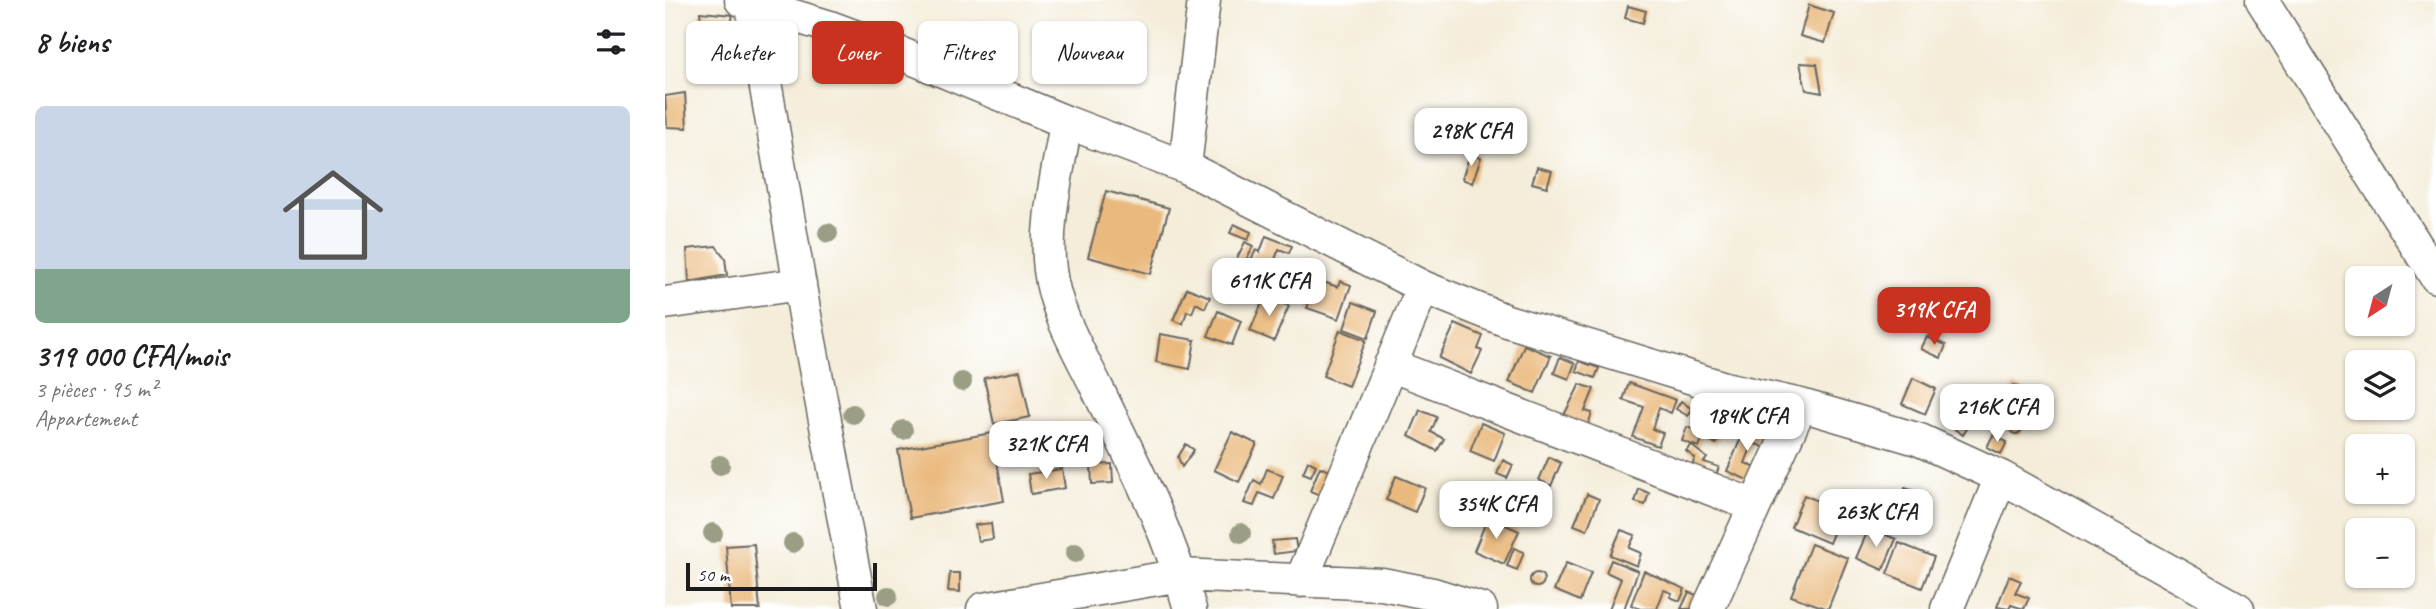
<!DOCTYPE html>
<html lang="fr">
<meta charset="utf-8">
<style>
body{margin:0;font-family:Caveat,sans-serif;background:#f6f6f6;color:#202124;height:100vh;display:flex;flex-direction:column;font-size:26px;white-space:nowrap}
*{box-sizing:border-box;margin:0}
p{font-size:23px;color:#757577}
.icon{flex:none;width:38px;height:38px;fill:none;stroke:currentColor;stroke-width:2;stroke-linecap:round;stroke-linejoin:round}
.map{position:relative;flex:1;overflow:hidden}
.side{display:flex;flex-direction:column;background:#fff;width:665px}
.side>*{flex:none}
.banner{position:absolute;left:21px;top:21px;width:665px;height:63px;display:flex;gap:14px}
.needle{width:46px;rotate:216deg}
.fabs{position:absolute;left:1680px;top:266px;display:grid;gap:14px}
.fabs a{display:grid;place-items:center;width:70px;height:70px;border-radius:10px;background:#fff;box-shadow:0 2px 5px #0004;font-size:35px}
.scale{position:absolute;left:21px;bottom:18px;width:191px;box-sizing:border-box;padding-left:7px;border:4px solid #1c1c1c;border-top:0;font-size:19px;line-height:24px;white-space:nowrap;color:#1c1c1c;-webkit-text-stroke:5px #fff;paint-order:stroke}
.price{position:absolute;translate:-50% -60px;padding:0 16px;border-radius:14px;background:#fff;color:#222;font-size:23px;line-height:46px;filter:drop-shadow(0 2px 4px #0008)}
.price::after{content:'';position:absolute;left:50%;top:42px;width:21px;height:16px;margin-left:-10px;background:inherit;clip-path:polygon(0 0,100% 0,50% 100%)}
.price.current{background:#c8321e;color:#fff}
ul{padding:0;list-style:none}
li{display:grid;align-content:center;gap:14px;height:371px;padding:0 35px}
li span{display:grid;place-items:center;height:217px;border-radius:10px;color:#555}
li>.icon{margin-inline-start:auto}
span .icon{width:126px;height:126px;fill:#fffc;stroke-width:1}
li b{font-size:30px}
h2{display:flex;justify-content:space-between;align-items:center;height:84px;padding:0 35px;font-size:30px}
.pill{padding:0 24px;border-radius:10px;background:#fff;box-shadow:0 2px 5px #0004;font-size:24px;line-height:63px}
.pill.current{background:#c8321e;color:#fff}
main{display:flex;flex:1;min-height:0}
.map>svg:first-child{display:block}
</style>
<main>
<section class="side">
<h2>8 biens<svg class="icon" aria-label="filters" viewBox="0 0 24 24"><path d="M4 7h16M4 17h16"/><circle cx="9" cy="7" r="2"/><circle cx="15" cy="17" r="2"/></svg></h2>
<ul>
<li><span style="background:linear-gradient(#c9d6e8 75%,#7fa58c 0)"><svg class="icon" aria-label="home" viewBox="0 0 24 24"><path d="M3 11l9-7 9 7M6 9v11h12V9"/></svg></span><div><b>319 000 CFA/mois</b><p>3 pièces · 95 m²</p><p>Appartement</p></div></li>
</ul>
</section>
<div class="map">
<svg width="1771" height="609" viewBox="0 0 1771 609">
<rect width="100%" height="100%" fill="#fff"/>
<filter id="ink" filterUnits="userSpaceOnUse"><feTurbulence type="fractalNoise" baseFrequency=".0143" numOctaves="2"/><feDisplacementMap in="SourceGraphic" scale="14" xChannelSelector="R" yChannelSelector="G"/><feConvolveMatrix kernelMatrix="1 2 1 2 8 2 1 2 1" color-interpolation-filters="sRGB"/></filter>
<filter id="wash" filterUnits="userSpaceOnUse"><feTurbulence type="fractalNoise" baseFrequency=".00686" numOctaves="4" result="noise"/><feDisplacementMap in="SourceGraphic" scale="28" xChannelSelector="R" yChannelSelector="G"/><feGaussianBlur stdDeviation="1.57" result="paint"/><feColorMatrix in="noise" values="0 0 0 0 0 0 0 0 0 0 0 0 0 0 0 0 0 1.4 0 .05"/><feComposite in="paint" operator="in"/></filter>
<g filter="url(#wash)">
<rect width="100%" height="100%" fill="#f4edda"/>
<g id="blocks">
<path fill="#eab97d" d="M1144,5L1169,13L1160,43L1135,36Z
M963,6L981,11L978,23L960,18Z
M35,12L68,15L63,36L37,31Z
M1135,63L1152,64L1157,93L1141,90Z
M20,93L22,128L2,127L0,96Z
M805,154L816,158L807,183L797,179Z
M872,167L887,171L882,187L867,183Z
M441,191L504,208L486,274L423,257Z
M569,224L586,232L583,240L565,233Z
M601,236L627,246L624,253L614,249L594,301L556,290L580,242L588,246L568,287L571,288L591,250L595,252Z
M51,246L60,258L62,275L24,282L22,249Z
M652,280L673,287L675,281L686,285L674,319L642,308Z
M522,288L545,297L540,308L531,303L527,313L522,311L518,324L508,320Z
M600,296L624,306L609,341L585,331Z
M688,302L712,311L703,338L679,329Z
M553,311L576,321L567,345L543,336Z
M790,324L818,336L813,349L817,351L806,374L774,358Z
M675,330L701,340L683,386L658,376Z
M495,334L530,340L525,369L491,362Z
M1262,337L1281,345L1276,358L1256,349Z
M859,345L886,356L870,393L844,382Z
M895,357L910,363L904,379L889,373Z
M914,361L934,368L930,378L911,371Z
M355,371L365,417L329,424L319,378Z
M1248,378L1271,389L1260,414L1237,404Z
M964,383L1011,400L1006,413L994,408L987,429L998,433L993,446L968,437L979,407L958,400Z
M915,384L929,389L920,411L927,413L922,428L897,419Z
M1349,385L1359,390L1349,413L1338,408Z
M1016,401L1027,409L1023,416L1011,409Z
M1035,409L1064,419L1051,444L1038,437L1034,447L1017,441L1022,427L1040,434L1044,426L1032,421Z
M755,410L772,417L766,432L779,439L772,451L744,436Z
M1299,411L1309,417L1298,435L1288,428Z
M1345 428a6 6 0 1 1 12 0a6 6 0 1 1-12 0Z
M816,423L840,433L829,461L805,451Z
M1081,426L1106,435L1101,448L1088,443L1080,463L1093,469L1087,482L1062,471Z
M433,429L437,458L426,459L423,441L402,445L401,434Z
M567,432L592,444L574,482L549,470Z
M327,433L339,501L245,518L233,450Z
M1328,435L1342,442L1336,454L1322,447Z
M521,444L529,450L517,467L513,457Z
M1026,445L1042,458L1039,462L1054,467L1051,475L1027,466L1030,458L1021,451Z
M884,457L896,463L886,486L874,480Z
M838,460L848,465L842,478L832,474Z
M643,461L651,465L646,476L638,473Z
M447,464L448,483L427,484L426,465Z
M655,467L670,473L660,497L645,491Z
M397,469L400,488L366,494L363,474Z
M602,469L618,475L609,499L594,493L589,506L579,503L589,480L596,484Z
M731,476L760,488L750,512L721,500Z
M1240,488L1250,491L1246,504L1237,501Z
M974,489L984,493L980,505L970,502Z
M1253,493L1262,496L1259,507L1249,504Z
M922,494L934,499L922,530L909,525Z
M1139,495L1167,507L1162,520L1172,524L1164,543L1126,527Z
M823,517L854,531L839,564L809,551Z
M326,523L328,539L313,541L310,525Z
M1204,528L1231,539L1218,570L1191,558Z
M956,530L970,535L964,548L976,553L972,566L945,555Z
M630,539L632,551L609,554L607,541Z
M1234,543L1269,557L1257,588L1222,574Z
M89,544L95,609H66L61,546Z
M1146,544L1183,558L1163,609L1126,596Z
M849,548L859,552L852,570L842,566Z
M946,560L973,571L959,609H944L956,579L941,572Z
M901,563L926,573L915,601L889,590Z
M979,571L1020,589L1015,601L1005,597L1007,593L999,590L992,609H975L966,605Z
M285,573H295V592L283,591Z
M865 580a7 7 0 1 1 14 0a7 7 0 1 1-14 0Z
M1344,576L1356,581L1350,593L1364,598L1359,609L1346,605L1344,609L1332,607Z
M1024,592L1044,600L1040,609H1016Z"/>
</g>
</g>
<g filter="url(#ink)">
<use href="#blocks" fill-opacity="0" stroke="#68655e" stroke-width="2"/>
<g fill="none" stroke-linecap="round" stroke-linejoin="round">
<g stroke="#68655e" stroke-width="35">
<path id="minor" d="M76,0L162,26L232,52L401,122L520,167L758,287L842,321L1060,388L1136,405L1255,440L1336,477L1573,609
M86,0L141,321L196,609
M1597,0L1771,277
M401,122C394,169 379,223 385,270C390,312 414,351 432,388C467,460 504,531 525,609
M520,167L539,0
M0,303L135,284
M725,365L1090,506
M636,581L758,287
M318,609L516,575L717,584L768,594L816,609
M1043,609L1136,405
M1282,609L1336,477"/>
</g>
<use href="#minor" stroke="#fff" stroke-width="32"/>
</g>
<g fill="#9b9e84">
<circle cx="163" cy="233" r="10"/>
<circle cx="297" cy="382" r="10"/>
<circle cx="188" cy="414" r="10"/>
<circle cx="238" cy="430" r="10"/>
<circle cx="387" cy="437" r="10"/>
<circle cx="55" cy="465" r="10"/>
<circle cx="48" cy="533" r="10"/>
<circle cx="576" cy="533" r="10"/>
<circle cx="128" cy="543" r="10"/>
<circle cx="410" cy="553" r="10"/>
<circle cx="223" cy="596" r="10"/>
</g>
</g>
</svg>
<div class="fabs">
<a><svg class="needle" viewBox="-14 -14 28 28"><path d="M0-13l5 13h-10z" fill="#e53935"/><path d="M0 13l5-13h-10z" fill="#757577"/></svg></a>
<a><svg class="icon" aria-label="layers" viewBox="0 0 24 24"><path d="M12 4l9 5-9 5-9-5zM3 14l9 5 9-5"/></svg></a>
<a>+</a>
<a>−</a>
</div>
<div class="scale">50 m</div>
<b class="price" style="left:806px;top:168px">298K CFA</b>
<b class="price" style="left:604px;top:318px">611K CFA</b>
<b class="price current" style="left:1269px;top:347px">319K CFA</b>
<b class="price" style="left:1332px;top:444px">216K CFA</b>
<b class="price" style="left:1082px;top:453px">184K CFA</b>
<b class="price" style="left:381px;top:481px">321K CFA</b>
<b class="price" style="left:831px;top:541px">354K CFA</b>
<b class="price" style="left:1211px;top:549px">263K CFA</b>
<div class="banner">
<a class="pill">Acheter</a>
<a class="pill current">Louer</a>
<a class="pill">Filtres</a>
<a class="pill">Nouveau</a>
</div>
</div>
</main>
